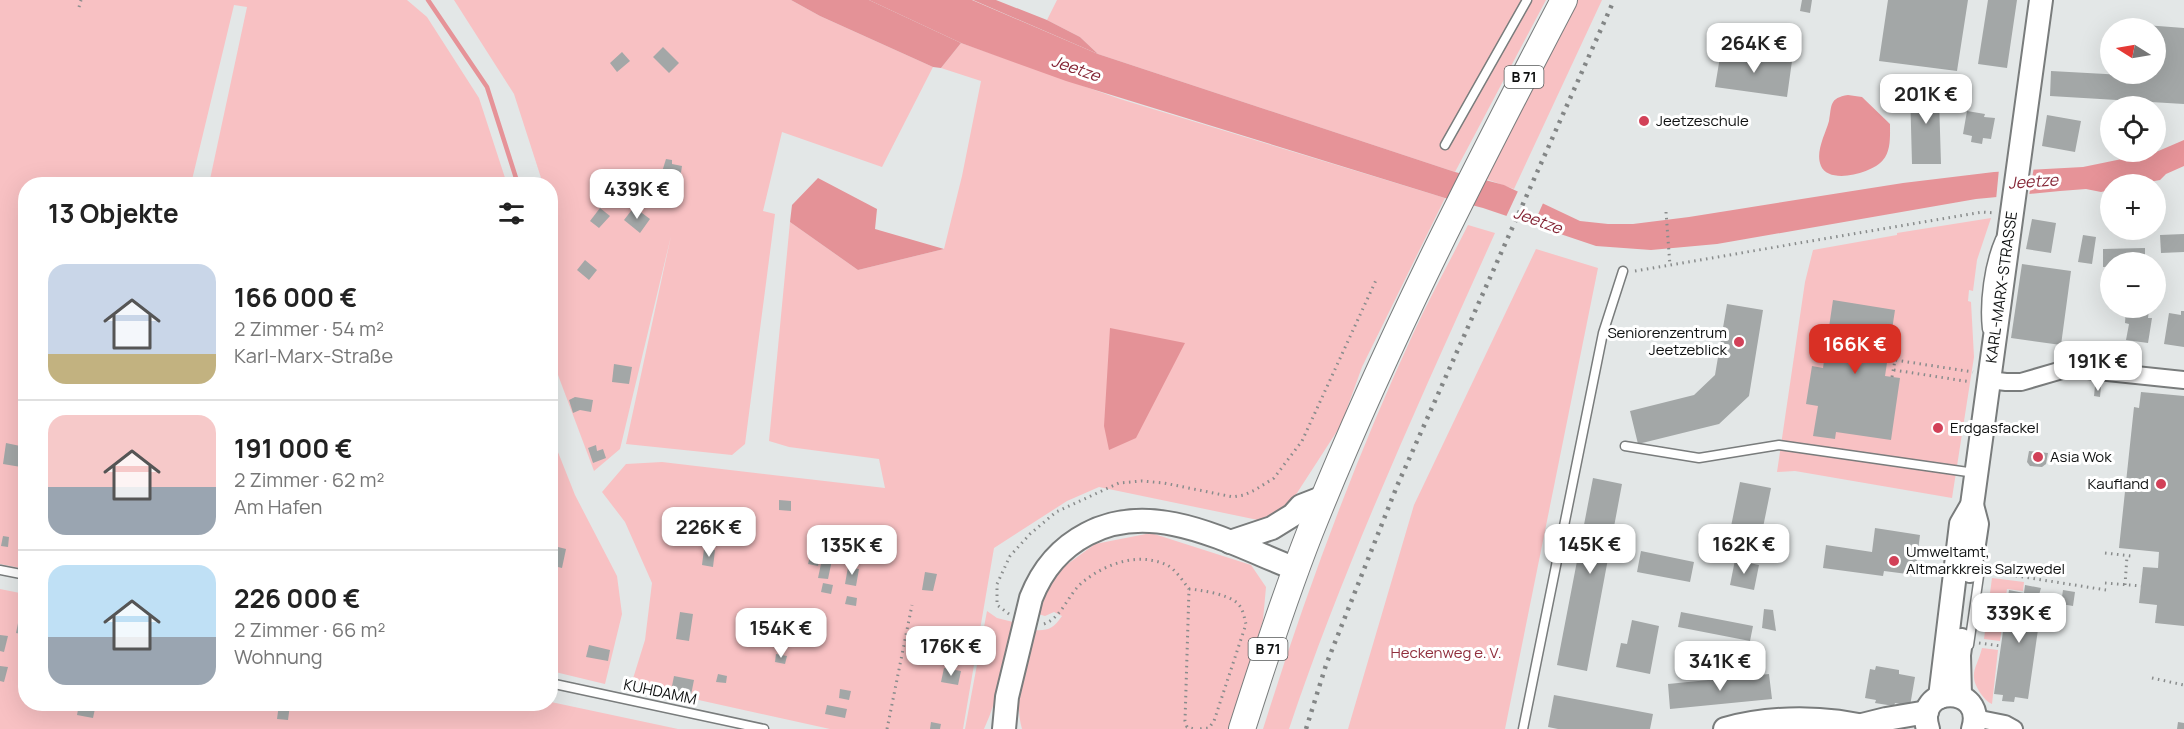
<!DOCTYPE html>
<html lang="de">
<meta charset="utf-8">
<style>
body{margin:0;font-family:Manrope,sans-serif;background:#f6f6f6;color:#222;height:100vh;display:flex;flex-direction:column;font-size:22px;white-space:nowrap}
*{box-sizing:border-box;margin:0}
p{font-size:20px;color:#767676}
.icon{flex:none;width:33px;height:33px;fill:none;stroke:currentColor;stroke-width:2;stroke-linecap:round;stroke-linejoin:round}
.map{position:relative;flex:1;overflow:hidden}
.details{position:absolute;left:18px;top:177px;width:540px;height:534px;display:flex;flex-direction:column;background:#fff;border-radius:24px;box-shadow:0 6px 24px #0002}
.details>*{flex:none}
.needle{width:39px;rotate:281deg}
.tools{position:absolute;left:2100px;top:18px;display:grid;gap:12px}
.tools a{display:grid;place-items:center;width:66px;height:66px;border-radius:50%;background:#fff;box-shadow:0 6px 24px #0002;font-size:30px}
.price{position:absolute;translate:-50% -51px;padding:0 14px;border-radius:12px;background:#fff;color:#222;font-size:20px;line-height:39px;filter:drop-shadow(0 2px 3px #0008)}
.price::after{content:'';position:absolute;left:50%;top:36px;width:18px;height:14px;margin-left:-9px;background:inherit;clip-path:polygon(0 0,100% 0,50% 100%)}
.price.active{background:#d93025;color:#fff}
ul{padding:0;list-style:none}
li{display:flex;align-items:center;gap:18px;height:150px;padding:0 30px}
li+li{border-top:2px solid #e0e0e0}
li span{display:grid;place-items:center;flex:none;width:168px;height:120px;border-radius:18px;color:#555}
li>.icon{margin-inline-start:auto}
span .icon{width:72px;height:72px;fill:#fffc;stroke-width:1}
li b{font-size:26px}
h2{display:flex;justify-content:space-between;align-items:center;height:72px;padding:0 30px;font-size:26px}
.map>svg:first-child{display:block}
</style>
<div class="map">
<svg width="2184" height="729" viewBox="0 0 2184 729">
<rect width="100%" height="100%" fill="#e3e7e7"/>
<path fill="#f8c1c3" d="M0,0H407L427,17L479,98L507,184H209L247,7L234,5L191,184H26L25,569L0,564Z
M454,0H791L820,16L933,67L882,167L782,132L763,211L775,214L745,444L732,455L626,444L671,236L620,449L594,471L555,367L550,279V184H543L514,94Z
M1057,0H1546L1455,172L1098,54L1080,37L1047,20Z
M1576,0H1602L1514,189L1486,179Z
M961,43L1120,99L1445,198L1362,367L1341,425L1297,493L1276,517L1258,520L1099,487L1067,501L994,548L963,729H830L631,685L645,640L652,583L625,522L602,492L626,464L662,462L885,488L879,459L789,447L769,441L790,222L858,270L944,249L962,176L981,81L941,68Z
M1991,218L1977,260L1973,291L1969,290L1968,301L1971,302L1974,357L1952,498L1795,471L1777,472L1805,282L1813,250L1897,235V233Z
M1468,225L1495,233C1422,396 1346,559 1289,729H1263C1305,595 1354,462 1413,334C1430,297 1450,261 1468,225Z
M1536,249L1598,268L1505,729H1348L1414,505Z
M550,432L575,495L617,576L622,614L605,684L551,671Z
M1151,533L1251,565L1266,587L1263,620L1230,729H1022C1013,697 1025,661 1033,630C1048,631 1053,629 1062,616L1054,612L1045,616L1038,614L1047,590L1058,571L1095,544Z
M1992,578L2024,582L2023,591L2007,589L2000,641L1984,639Z
M0,589L25,594L26,704H550L551,702L678,729H0Z
M987,611L997,618L1013,622C1006,658 999,696 984,729H965Z
M1982,648L1998,650L1992,704C1986,701 1985,699 1981,694C1967,673 1977,669 1982,648Z"/>
<path fill="#e49297" d="M791,0H869L961,43L941,68L933,67L820,16Z
M973,0H996L1047,20L1080,37L1098,54Z
M818,178L877,209L875,229L944,249L858,270L790,222L792,205Z
M1110,328L1185,343L1136,438L1109,450L1104,426Z"/>
<path fill="#e69398" d="M869,0H972L1098,54L1455,172L1504,185L1580,221L1608,224H1633L1689,217L1903,183L1994,172L2083,167L2156,152L2184,140V166L2166,174L2160,180L2139,184H2110V190L2101,192L2086,189L2060,191L1976,199L1717,244L1651,250L1596,246L1483,208L1445,198L1066,81L961,43Z
M1848,95L1862,97L1890,124C1890,136 1891,151 1883,160C1873,173 1829,185 1821,166C1815,152 1825,135 1829,121C1832,105 1829,98 1848,95Z"/>
<path fill="#e3e7e7" d="M2034,167L2029,196L1996,200L1999,169Z
M1519,189L1544,201L1532,228L1505,219Z"/>
<g fill="none" stroke-linecap="round" stroke-linejoin="round">
<path stroke="#e69398" stroke-width="4.5" d="M428,0L487,87L516,178"/>
</g>
<path fill="#a3a7a7" d="M1802,0H1812L1810,13L1800,11Z
M1888,0H1968L1957,71L1879,61Z
M1988,0H2017L2007,68L1978,64Z
M2145,25L2184,28V104L2050,96L2051,71L2142,76V74H2156V28H2145Z
M663,47L679,63L669,73L653,57Z
M1721,51L1792,61L1787,97L1715,87Z
M622,52L630,61L617,72L610,63Z
M1948,88V99H1939L1941,164H1912L1910,89Z
M1967,111L1985,114L1984,117L1995,118L1991,139L1983,138L1982,144L1971,142L1972,136L1963,134Z
M2047,115L2081,121L2075,152L2042,146Z
M666,159L672,160V164L682,166L680,179L661,175Z
M649,173L662,183L653,196L639,186Z
M634,207L650,219L640,233L624,220Z
M600,208L610,216L599,228L590,221Z
M2032,219L2056,223L2051,253L2026,249Z
M2184,234V252L2161,253L2160,235Z
M2083,235L2096,237L2092,264L2078,262Z
M2145,248V262H2110V267H2103V249Z
M585,260L597,270L589,280L577,270Z
M2022,264L2071,271L2061,345L2011,338Z
M1833,300L1895,310L1885,376L1900,378L1891,440L1836,432L1835,439L1813,436L1818,406L1806,404L1812,366L1823,368Z
M1727,304L1763,310L1749,396L1719,424L1638,444L1630,411L1694,395L1715,375Z
M2126,308L2149,310L2148,318H2152L2148,343L2126,340L2129,324L2125,323Z
M2181,311H2184V347L2164,344L2169,313L2181,315Z
M614,364L632,367L629,384L612,382Z
M2095,386L2101,387L2100,397L2094,396Z
M2141,392L2184,396V626L2155,623L2157,605L2139,603L2143,567L2158,568L2159,552L2119,548L2134,407L2139,408Z
M575,397L593,400L591,412L580,410L573,413L569,400Z
M6,443L25,447L21,467L3,464Z
M596,445L597,451L603,449L606,458L593,463L588,448Z
M2029,451L2048,453L2046,464L2042,467L2030,466L2027,462Z
M1593,478L1622,484L1587,671L1557,665Z
M1740,482L1771,488L1758,552L1727,546Z
M779,500L791,501V511L779,510Z
M1875,528L1920,535L1915,575L1884,571L1883,576L1823,568L1826,545L1872,552Z
M3,536L9,537L8,547L1,546Z
M558,547L566,549L562,568L554,566Z
M704,549L715,550L713,567L702,565Z
M1641,551L1694,562L1690,582L1637,572Z
M810,556L820,558L818,566L808,564Z
M822,559L832,560L828,579L818,578Z
M1735,560L1759,565L1754,590L1730,585Z
M848,567L859,569L856,586L845,584Z
M925,572L937,574L933,591L922,590Z
M550,573L555,574L552,592H550Z
M823,583L833,585L831,594L821,592Z
M2025,585L2041,588L2039,595H2043L2028,699L2015,697L2014,702L2002,701L2003,695L1994,694L2009,590L2024,593Z
M2063,590L2075,592L2073,606L2061,604Z
M847,596L857,598L856,606L845,604Z
M1764,609L1773,610L1776,631L1762,628Z
M680,612L693,614L689,641L676,639Z
M1681,612L1753,626L1750,641L1678,627Z
M1632,620L1659,626L1650,674L1616,667L1621,643L1627,644Z
M18,623L26,625V635L16,633Z
M0,635L8,636L4,652L0,651Z
M589,645L610,650L608,661L586,657Z
M776,654L787,656L785,664L775,662Z
M0,666L8,667L4,682L0,681Z
M1876,666L1899,670V674L1915,677L1910,706L1895,703L1894,706L1875,703L1876,700L1865,698L1870,669L1875,670Z
M944,668L961,671L958,685L941,682Z
M718,674L727,676L726,683L716,682Z
M1769,674L1772,699L1670,709L1668,684Z
M674,676L694,680L691,695L671,691Z
M840,689L851,691L849,700L839,698Z
M1554,695L1653,714L1650,729H1558L1548,727Z
M79,704H96L93,718L77,715Z
M279,704L290,705L288,720L277,719Z
M827,705L847,709L845,718L825,714Z
M931,722L941,724L940,729H930Z
M2178,722L2184,723V729H2177Z"/>
<g fill="none" stroke-linecap="round" stroke-linejoin="round">
<g stroke="#797c7c" stroke-width="11">
<path id="service" d="M1445,145L1527,0
M1987,329C1984,302 1989,264 2000,239
M1625,446L1699,458L1779,445L1975,473
M0,570L26,575
M1969,645L1980,569
M550,683L764,729
M1523,729L1603,333L1623,271"/>
</g>
<g stroke="#797c7c" stroke-width="20">
<path id="minor" d="M1989,380L2006,382H2021L2069,368L2184,380
M1975,718L2005,724L2014,729"/>
</g>
<g stroke="#797c7c" stroke-width="26">
<g id="secondary">
<path d="M1230,542L1272,528L1293,515L1301,506L1324,497"/>
<path d="M1970,571L1977,524L1972,505"/>
<path d="M1960,696L1959,655L1961,640"/>
<path id="s1" d="M1940,697L1961,524L1972,505L2041,0"/>
<path d="M1862,725L1886,719L1927,712"/>
<path d="M1004,729L1007,697L1031,598C1042,570 1060,548 1087,534C1155,498 1231,544 1296,569"/>
<path d="M1725,729C1771,716 1828,716 1874,729"/>
<path d="M1928,729C1913,684 1987,684 1973,729"/>
</g>
</g>
<g stroke="#797c7c" stroke-width="28">
<path id="primary" d="M1242,729C1263,663 1285,596 1310,532C1383,349 1473,174 1564,0"/>
</g>
<path stroke="#898c8c" stroke-width="3" stroke-dasharray="1.5 4.5" stroke-linecap="butt" d="M79,7L81,0
M1666,212L1670,266
M1635,271L1982,212L1995,213
M1894,370L1971,382
M1892,377L1895,360L1973,372
M2105,553L2131,556
M1992,572L2106,590
M2105,583L2141,586
M2125,585L2127,556
M1189,589C1201,590 1226,594 1236,602C1243,607 1244,617 1246,624L1214,721L1209,728L1198,729
M1009,614L997,605V584L1010,556L1030,534L1056,512L1119,483L1142,481L1164,483L1233,497L1244,495L1255,490L1274,478L1302,441L1377,278
M1044,624C1063,617 1068,593 1084,581C1107,563 1139,552 1167,565C1175,569 1183,581 1189,589L1185,721L1187,727L1194,729
M1979,643L2001,646
M2152,678L2184,685
M887,729L912,605"/>
<use href="#service" stroke="#fff" stroke-width="8"/>
<use href="#minor" stroke="#fff" stroke-width="16"/>
<use href="#secondary" stroke="#fff" stroke-width="22"/>
<use href="#primary" stroke="#fff" stroke-width="26"/>
<path stroke="#838686" stroke-width="4.5" stroke-dasharray="3 6" stroke-linecap="butt" d="M1306,729L1326,665L1397,486L1614,0"/>
</g>
<g fill="#d24158" stroke="#fff" stroke-width="2">
<circle cx="1644" cy="121" r="6"/>
<circle cx="1739" cy="342" r="6"/>
<circle cx="1938" cy="428" r="6"/>
<circle cx="2038" cy="457" r="6"/>
<circle cx="2161" cy="484" r="6"/>
<circle cx="1894" cy="561" r="6"/>
</g>
<g text-anchor="middle" stroke-width="6" stroke-linejoin="round" paint-order="stroke">
<g fill="#fff" stroke="#565858" stroke-width="1.5">
<rect x="1504.5" y="66" width="39" height="22" rx="4.5"/>
<rect x="1248.5" y="638" width="39" height="22" rx="4.5"/>
</g>
<g font-size="14" font-weight="bold" fill="#0e1010">
<text x="1524" y="82">B 71</text>
<text x="1268" y="654">B 71</text>
</g>
<g font-size="15" fill="#0e1010" stroke="#fff" text-anchor="start">
<text x="1656" y="126">Jeetzeschule</text>
<text x="1727" y="338" text-anchor="end">Seniorenzentrum<tspan x="1727" dy="17">Jeetzeblick</tspan></text>
<text x="1950" y="433">Erdgasfackel</text>
<text x="2050" y="462">Asia Wok</text>
<text x="2149" y="489" text-anchor="end">Kaufland</text>
<text x="1906" y="557">Umweltamt,<tspan x="1906" dy="17">Altmarkkreis Salzwedel</tspan></text>
</g>
<g font-size="15" fill="#0e1010" stroke="#fff">
<text dy="5" stroke="none"><textPath href="#s1" startOffset="416">KARL-MARX-STRASSE</textPath></text>
<text transform="translate(660 692) rotate(12)" y="5">KUHDAMM</text>
</g>
<g font-size="15" fill="#902f3d" stroke="#fff">
<text x="1446" y="658">Heckenweg e. V.</text>
</g>
<g font-size="16" font-style="italic" fill="#842434" stroke="#fff">
<text transform="translate(1076 68) rotate(19)" y="6">Jeetze</text>
<text transform="translate(2033 181) rotate(-4)" y="6">Jeetze</text>
<text transform="translate(1538 220) rotate(20)" y="6">Jeetze</text>
</g>
</g>
</svg>
<div class="tools">
<a><svg class="needle" viewBox="-14 -14 28 28"><path d="M0-13l5 13h-10z" fill="#e53935"/><path d="M0 13l5-13h-10z" fill="#767676"/></svg></a>
<a><svg class="icon" aria-label="locate" viewBox="0 0 24 24"><circle cx="12" cy="12" r="6"/><path d="M12 2v4M12 18v4M2 12h4M18 12h4"/></svg></a>
<a>+</a>
<a>−</a>
</div>
<b class="price" style="left:1754px;top:74px">264K €</b>
<b class="price" style="left:1926px;top:125px">201K €</b>
<b class="price" style="left:637px;top:220px">439K €</b>
<b class="price active" style="left:1855px;top:375px">166K €</b>
<b class="price" style="left:2098px;top:392px">191K €</b>
<b class="price" style="left:709px;top:558px">226K €</b>
<b class="price" style="left:1590px;top:575px">145K €</b>
<b class="price" style="left:1744px;top:575px">162K €</b>
<b class="price" style="left:852px;top:576px">135K €</b>
<b class="price" style="left:2019px;top:644px">339K €</b>
<b class="price" style="left:781px;top:659px">154K €</b>
<b class="price" style="left:951px;top:677px">176K €</b>
<b class="price" style="left:1720px;top:692px">341K €</b>
<section class="details">
<h2>13 Objekte<svg class="icon" aria-label="filters" viewBox="0 0 24 24"><path d="M4 7h16M4 17h16"/><circle cx="9" cy="7" r="2"/><circle cx="15" cy="17" r="2"/></svg></h2>
<ul>
<li><span style="background:linear-gradient(#c9d6e8 75%,#c2b280 0)"><svg class="icon" aria-label="home" viewBox="0 0 24 24"><path d="M3 11l9-7 9 7M6 9v11h12V9"/></svg></span><div><b>166 000 €</b><p>2 Zimmer · 54 m²</p><p>Karl-Marx-Straße</p></div></li>
<li><span style="background:linear-gradient(#f6c9c9 60%,#9aa5b1 0)"><svg class="icon" aria-label="home" viewBox="0 0 24 24"><path d="M3 11l9-7 9 7M6 9v11h12V9"/></svg></span><div><b>191 000 €</b><p>2 Zimmer · 62 m²</p><p>Am Hafen</p></div></li>
<li><span style="background:linear-gradient(#bfe0f5 60%,#9aa5b1 0)"><svg class="icon" aria-label="home" viewBox="0 0 24 24"><path d="M3 11l9-7 9 7M6 9v11h12V9"/></svg></span><div><b>226 000 €</b><p>2 Zimmer · 66 m²</p><p>Wohnung</p></div></li>
</ul>
</section>
</div>
